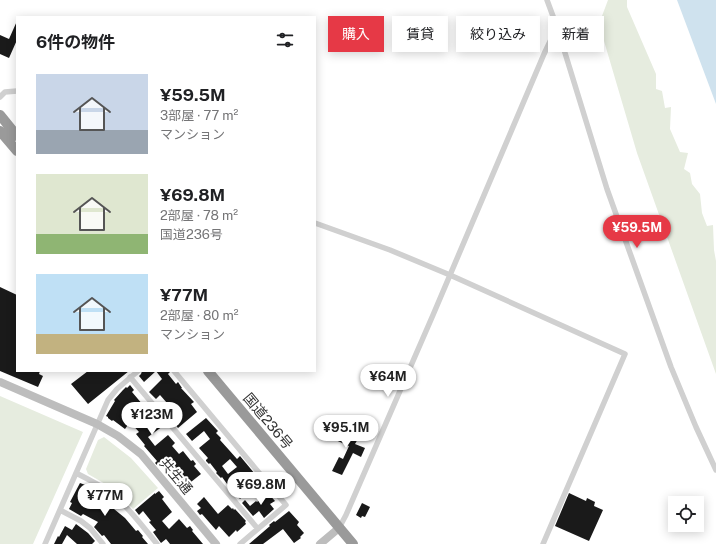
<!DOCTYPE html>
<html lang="ja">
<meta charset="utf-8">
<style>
body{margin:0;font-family:"Public Sans","Noto Sans JP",sans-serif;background:#f2f2f2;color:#202124;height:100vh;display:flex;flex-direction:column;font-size:15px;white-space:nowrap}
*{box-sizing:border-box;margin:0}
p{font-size:13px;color:#757577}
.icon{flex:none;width:22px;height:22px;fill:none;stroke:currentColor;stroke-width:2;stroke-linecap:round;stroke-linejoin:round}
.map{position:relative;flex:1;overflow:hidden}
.panel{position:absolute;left:16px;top:16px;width:300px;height:356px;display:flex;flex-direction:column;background:#fff;border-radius:0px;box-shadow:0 2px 10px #0003}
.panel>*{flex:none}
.guide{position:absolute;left:328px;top:16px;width:328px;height:36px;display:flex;gap:8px}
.buttons{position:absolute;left:668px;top:496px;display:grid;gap:8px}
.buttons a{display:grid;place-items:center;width:36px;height:36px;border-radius:0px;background:#fff;box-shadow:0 2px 10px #0003;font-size:20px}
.price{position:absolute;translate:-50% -34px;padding:0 9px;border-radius:14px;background:#fff;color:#222;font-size:13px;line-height:26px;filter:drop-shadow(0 1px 2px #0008)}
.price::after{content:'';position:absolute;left:50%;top:24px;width:12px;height:9px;margin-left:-6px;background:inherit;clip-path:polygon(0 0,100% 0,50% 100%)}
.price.selected{background:#e63946;color:#fff}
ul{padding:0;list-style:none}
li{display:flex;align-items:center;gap:12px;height:100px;padding:0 20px}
li span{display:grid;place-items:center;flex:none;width:112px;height:80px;border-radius:0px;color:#555}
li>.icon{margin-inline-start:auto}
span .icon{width:48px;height:48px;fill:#fffc;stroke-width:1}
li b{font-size:17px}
h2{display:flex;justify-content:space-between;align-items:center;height:48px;padding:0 20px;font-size:17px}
.pill{padding:0 14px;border-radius:0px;background:#fff;box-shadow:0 2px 10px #0003;font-size:14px;line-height:36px}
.pill.selected{background:#e63946;color:#fff}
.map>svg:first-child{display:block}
</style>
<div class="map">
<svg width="716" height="544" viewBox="0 0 716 544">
<rect width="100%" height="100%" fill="#fff"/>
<path fill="#e6ecdf" d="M608,0H627V7L656,74V89L662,91L665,108L671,107L670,129L680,152L688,153L684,169L690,173L692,184L700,194L702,213L707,226L713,225L714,250L716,261V374L637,153L599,24Z
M0,396L83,432L33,544H0Z
M104,437L131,458L158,488L133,509L114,489L88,474L86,469L98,440Z"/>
<path fill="#cfe2ee" d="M677,0H716V104Z"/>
<path fill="#1a1a1a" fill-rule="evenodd" d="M17,21V40L9,58L0,54V35L9,39Z
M0,287L17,295V371H40L39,374L43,376L38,387L0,371Z
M88,371H129L88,404L71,384Z
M142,371H170V372L168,374L176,384L178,382L182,388H181L194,402L191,404L197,412L178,428L169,416H170L162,407L167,403L160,395L156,399L149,392L162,379L156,371L144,382L139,376L141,374Z
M130,385L134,390L132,392L143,405L144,404L163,426L148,437L155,446L168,435L175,443L172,446L179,454L183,451L191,461L193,460L196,464L194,466L201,474L191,482L193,484L184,491L177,483L180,480L172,470L169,472L162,464L159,467L155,463L157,461L144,446L145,445L136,434L139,432L130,422L125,429L113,420L112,421L108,418V417L106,416L115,401L114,400L123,390L126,387L127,388Z
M206,418L218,431L216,433L221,438L220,440L229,450L237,459L240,456L255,474L243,485L248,491L240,499L234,492L233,493L230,488L222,477L221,478L216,473L217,472L210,463L209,464L206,461V460L208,458L199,448L210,439L204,431L192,441L186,434ZM230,459L237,467L228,474L222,466Z
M336,427L359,437L355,444L365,448L361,457L353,453L342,475L332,471L339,457L343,459L349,446L331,438Z
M80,483L96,489L94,494L105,500L108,497L114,501L118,505L114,509L125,518L136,531L138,530L143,536L142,537L148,544H111L104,535L102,536L94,527L98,522L83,514L81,516L69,509L72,503L70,502Z
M159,491L164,497L162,499L172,512L162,521L169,529L179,519L187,528L190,526L193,530L192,531L203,544H170L166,539L161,543L153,532L156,530L149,522L151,521L143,511L139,515L135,510L155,493V494Z
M268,493L275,501L270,504L274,509L264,518L259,511L253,516L242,503L245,500L250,506L256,501L257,502Z
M569,493L586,501L587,498L595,502L594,506L603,510L589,541L555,526Z
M204,497L218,514L228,505L232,509L233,508L234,510L235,509L246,521L245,522L246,524L237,532L236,530L229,537L219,526L216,530L202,514L200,515L197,511L201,508L197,504Z
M362,503L370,507L365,517L362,516L361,518L356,515Z
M289,511L299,522L297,525L304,533L300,537L301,538L294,543L283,529L263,544H249L270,526L269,525L274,521L275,522Z
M76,524L88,533L95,541L92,544H77L67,535L62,544H54L58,536L59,537L65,526L72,530Z"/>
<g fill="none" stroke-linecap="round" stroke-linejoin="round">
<path stroke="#d0d0d0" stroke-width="5.5" d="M547,0L557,27L607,189L671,367L696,427L716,470
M0,97L5,92L17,91
M315,223L390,250L450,275L625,354L543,544
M174,371L286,505L240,544
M130,377L258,529
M76,473C88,479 100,485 111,493C128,506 143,527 157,544
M60,510L81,521L90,528L103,544
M339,528L346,515L433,315L544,54L557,27
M45,544L108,400L117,389L138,371"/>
<path stroke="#bdbdbd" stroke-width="8" d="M0,382L97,424L118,436L141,454L216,544
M320,544L339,528"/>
<path stroke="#9a9a9a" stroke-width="10" d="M0,115L17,136
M0,131L17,151
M208,371L353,544"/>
</g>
<g text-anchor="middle" stroke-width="4" stroke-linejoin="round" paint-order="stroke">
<g font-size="14" fill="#333" stroke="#fff">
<text transform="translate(268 421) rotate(50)" y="5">国道236号</text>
<text transform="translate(176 476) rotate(50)" y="5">共生通</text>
</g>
</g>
</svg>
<div class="buttons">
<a><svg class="icon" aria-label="locate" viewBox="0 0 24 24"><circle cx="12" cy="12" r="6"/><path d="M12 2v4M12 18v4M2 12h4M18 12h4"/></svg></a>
</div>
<b class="price selected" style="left:637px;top:249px">¥59.5M</b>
<b class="price" style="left:388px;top:398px">¥64M</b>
<b class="price" style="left:152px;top:436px">¥123M</b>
<b class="price" style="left:346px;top:449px">¥95.1M</b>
<b class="price" style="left:261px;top:506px">¥69.8M</b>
<b class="price" style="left:105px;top:517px">¥77M</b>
<div class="guide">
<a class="pill selected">購入</a>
<a class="pill">賃貸</a>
<a class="pill">絞り込み</a>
<a class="pill">新着</a>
</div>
<section class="panel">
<h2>6件の物件<svg class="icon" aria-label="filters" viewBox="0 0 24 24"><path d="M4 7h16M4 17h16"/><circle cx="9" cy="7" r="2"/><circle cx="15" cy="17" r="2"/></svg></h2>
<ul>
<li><span style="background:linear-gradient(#c9d6e8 70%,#9aa5b1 0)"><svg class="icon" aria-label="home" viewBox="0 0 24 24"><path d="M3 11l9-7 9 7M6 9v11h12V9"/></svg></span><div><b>¥59.5M</b><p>3部屋 · 77 m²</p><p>マンション</p></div></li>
<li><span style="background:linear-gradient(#dfe7d0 75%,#8fb573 0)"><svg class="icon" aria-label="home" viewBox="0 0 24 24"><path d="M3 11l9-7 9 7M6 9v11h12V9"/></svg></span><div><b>¥69.8M</b><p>2部屋 · 78 m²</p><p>国道236号</p></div></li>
<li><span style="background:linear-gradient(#bfe0f5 75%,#c2b280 0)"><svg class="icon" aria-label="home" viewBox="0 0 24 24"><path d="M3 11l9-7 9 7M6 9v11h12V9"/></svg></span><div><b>¥77M</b><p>2部屋 · 80 m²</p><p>マンション</p></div></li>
</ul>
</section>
</div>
